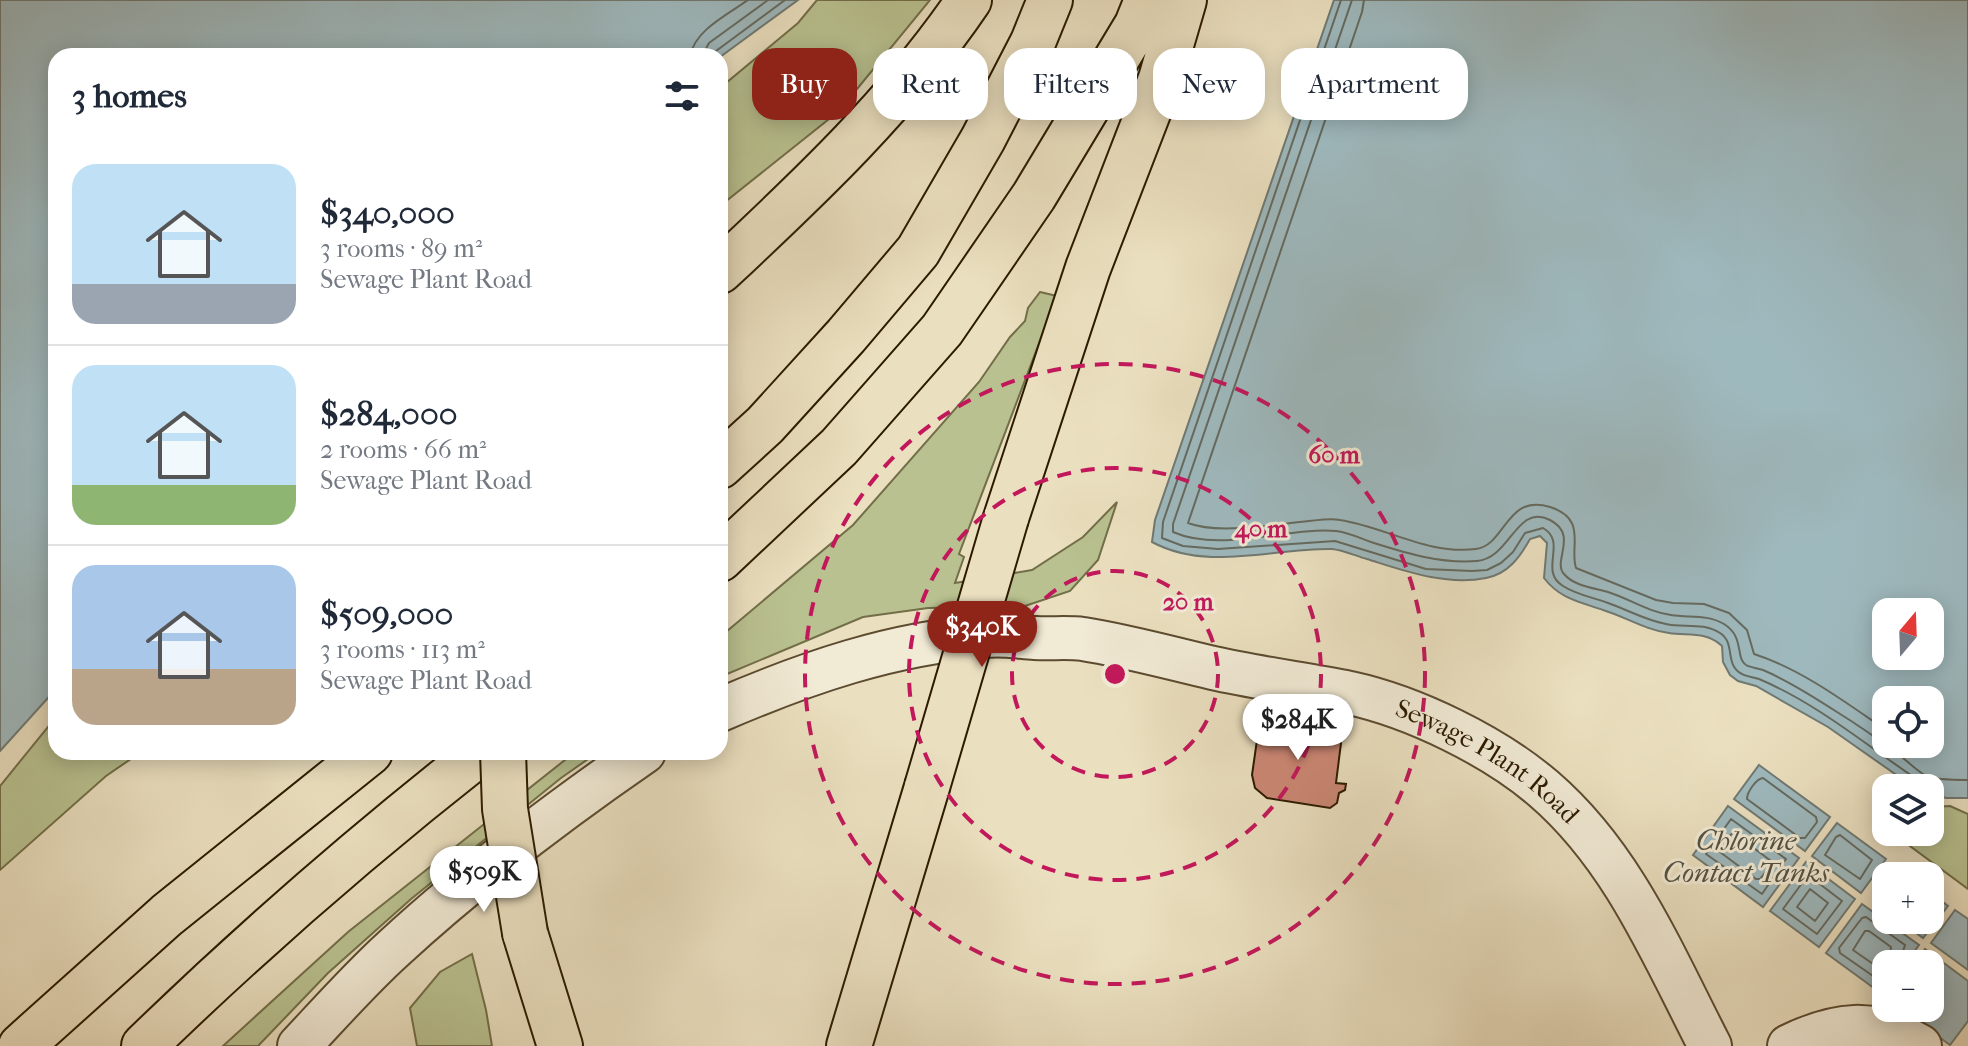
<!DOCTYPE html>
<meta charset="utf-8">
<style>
body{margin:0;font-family:"IM FELL French Canon",serif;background:#f6f6f7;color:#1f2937;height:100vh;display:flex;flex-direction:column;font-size:30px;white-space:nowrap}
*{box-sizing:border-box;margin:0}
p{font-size:26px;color:#747a83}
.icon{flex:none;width:44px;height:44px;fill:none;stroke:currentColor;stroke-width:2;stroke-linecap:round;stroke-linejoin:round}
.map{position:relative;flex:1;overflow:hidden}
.details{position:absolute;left:48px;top:48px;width:680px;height:712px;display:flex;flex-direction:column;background:#fff;border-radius:24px;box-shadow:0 4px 20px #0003}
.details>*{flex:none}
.banner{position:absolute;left:752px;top:48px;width:760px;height:72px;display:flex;gap:16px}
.needle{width:52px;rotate:19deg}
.buttons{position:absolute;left:1872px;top:598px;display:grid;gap:16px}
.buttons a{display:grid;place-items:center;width:72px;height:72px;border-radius:16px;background:#fff;box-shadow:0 4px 20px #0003;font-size:40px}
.price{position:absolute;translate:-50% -68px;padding:0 18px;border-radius:28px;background:#fff;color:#222;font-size:26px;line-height:52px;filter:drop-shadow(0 2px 4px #0008)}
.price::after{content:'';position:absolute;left:50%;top:48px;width:24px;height:18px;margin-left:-12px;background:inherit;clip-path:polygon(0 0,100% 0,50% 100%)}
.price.current{background:#8f2418;color:#fff}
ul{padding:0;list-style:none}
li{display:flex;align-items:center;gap:24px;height:200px;padding:0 24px}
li+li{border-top:2px solid #e0e1e3}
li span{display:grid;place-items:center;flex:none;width:224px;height:160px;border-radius:24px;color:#555}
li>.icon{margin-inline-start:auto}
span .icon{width:96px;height:96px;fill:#fffc;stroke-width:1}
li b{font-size:34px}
h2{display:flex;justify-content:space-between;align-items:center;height:96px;padding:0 24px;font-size:34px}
.pill{padding:0 28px;border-radius:24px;background:#fff;box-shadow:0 4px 20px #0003;font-size:28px;line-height:72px}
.pill.current{background:#8f2418;color:#fff}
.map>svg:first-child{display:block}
</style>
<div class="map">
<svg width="1968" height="1046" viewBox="0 0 1968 1046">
<rect width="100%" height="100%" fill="#eadfbf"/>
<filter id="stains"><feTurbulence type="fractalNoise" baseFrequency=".0025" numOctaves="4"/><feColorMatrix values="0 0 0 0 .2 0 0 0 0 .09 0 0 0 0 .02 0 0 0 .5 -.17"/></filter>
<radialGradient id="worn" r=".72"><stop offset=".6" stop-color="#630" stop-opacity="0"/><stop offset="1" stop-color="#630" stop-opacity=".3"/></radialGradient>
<path fill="#b9c190" stroke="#726e48" stroke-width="2" d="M817,0H930L839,111L720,206V88L798,23Z
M1040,292L1057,296L959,554L964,557L955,583L1032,570L1083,537L1117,502L1098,560L1070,591L1025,606L928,608L863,617L720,677V637L853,525L979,382L1010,337L1025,321L1028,308Z
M56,717V752H141L106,776L0,870V786Z
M575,752H598L561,778L411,899L328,973L258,1046H223L348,932Z
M1950,806L1968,814V889L1891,832H1930V807Z
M472,954L486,1010L492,1046H417L410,1008L440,972Z"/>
<path fill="#9eb9be" stroke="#707972" stroke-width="2" fill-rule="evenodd" d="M0,0H798L720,57L56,56V689L0,751Z
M1334,0H1968V798H1946L1930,793V788H1915L1828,727L1756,686L1738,681L1730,675L1723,662L1722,646C1706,631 1688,636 1669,633C1645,630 1626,617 1603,610C1580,602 1560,599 1544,578L1547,543L1540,536L1530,539C1520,557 1508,574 1486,578C1445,586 1405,571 1367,559C1356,556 1343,550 1332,549C1272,548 1208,572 1152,542L1155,520ZM1930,612V656H1886V612ZM1930,700V744H1886V700Z
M1759,765L1830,817L1805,851L1734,799Z
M1728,806L1799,858L1763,907L1693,855Z
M1837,823L1886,859L1861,893L1812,856Z
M1806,862L1855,899L1819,947L1770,911Z
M1930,892L1948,906L1923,938L1899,920H1930Z
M1862,904L1919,945L1905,964H1886V989L1882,994L1826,953Z
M1955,910L1968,919V970L1931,943Z
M1925,949L1968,981V1021L1950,1045L1900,1008H1930V964H1915Z"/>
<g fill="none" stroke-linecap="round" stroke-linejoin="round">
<path stroke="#656a5f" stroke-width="2" d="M1341,0L1163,522L1162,538L1183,546L1218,549L1335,541L1426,569L1472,571L1487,570L1501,563L1513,552L1525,533L1543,528C1568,542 1538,571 1563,586C1577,595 1592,597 1608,603C1628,610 1645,620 1666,624C1683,628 1703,622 1720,633C1736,643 1724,665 1742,674C1747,677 1754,677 1759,679C1816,703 1865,744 1915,778L1920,788
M1352,0L1173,524V532C1221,553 1286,527 1336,531C1347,532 1360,538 1371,542C1406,553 1440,564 1477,561C1511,558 1516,503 1550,520C1579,535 1552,561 1564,574C1574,586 1594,588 1608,592C1630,599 1648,612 1671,615C1689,618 1707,614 1724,624C1745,637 1735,658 1746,665C1751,668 1758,668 1763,670C1789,681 1814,697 1837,712C1858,725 1878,739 1897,753C1906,760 1917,771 1926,776C1935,780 1958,780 1968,780
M1364,0L1362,12L1188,523C1219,535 1275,524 1309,521C1319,520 1330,518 1340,520C1386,527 1427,555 1476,549C1506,545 1506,493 1550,507C1588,519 1569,547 1576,568L1656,600L1673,603L1704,604L1729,613L1747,630L1754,654C1801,669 1845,702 1886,730
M690,56C695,30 727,15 748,0
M702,56L709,43L768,0
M712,56L716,51L785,0
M1763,778L1816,817L1817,822L1805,838H1800L1747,799C1747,792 1756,779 1763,778Z
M1731,819L1786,859L1762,894L1706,854Z
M1734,833L1771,861V865L1760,879H1756L1720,852C1719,846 1728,835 1734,833Z
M1840,835L1872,860L1860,879L1825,855L1836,837Z
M1808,875L1842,901L1817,934L1783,909Z
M1810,889L1828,903L1815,921L1797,907Z
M1886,973L1853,950L1865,931H1869L1891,947L1889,964
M1886,985L1840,953L1839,948L1862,918L1866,917L1905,945L1899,964"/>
</g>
<path fill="#cb8774" stroke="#2c1a00" stroke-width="2" d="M1279,716L1327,723L1339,733L1341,743L1336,783L1346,784L1345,790L1339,793L1337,803L1330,808L1267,798L1255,788L1252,775L1258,733L1266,720Z"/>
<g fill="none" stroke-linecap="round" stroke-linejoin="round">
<g stroke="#5c4b30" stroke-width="46">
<g id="minor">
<path id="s1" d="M720,710C806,673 892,643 987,636C1002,634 1019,637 1035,638C1051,639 1067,637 1083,639C1127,646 1170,658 1213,668C1258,678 1304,684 1350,693C1414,707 1494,746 1544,789C1623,857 1663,955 1710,1046"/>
<path d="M299,1046C330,1013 360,979 393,949C471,877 557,812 644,752"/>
<path d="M1789,1046C1836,1023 1873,1018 1920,1046"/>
</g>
</g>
<g stroke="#2c1a00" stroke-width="48">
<path id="highway" d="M720,271C809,188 900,102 969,0
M720,466L765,425L846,336L918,251L983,139L1033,42L1050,0
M1006,518L1088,268L1161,79L1184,0
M720,559L839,447L942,330L1034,196L1137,25L1147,0
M525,933L560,1046
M21,1046L167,915L370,752
M144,1046C251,942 364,844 481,752
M849,1046L927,787"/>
</g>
<use href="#minor" stroke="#f1ead5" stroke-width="42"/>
<use href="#highway" stroke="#eadfbf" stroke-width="44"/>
<g stroke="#2c1a00" stroke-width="48" stroke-linecap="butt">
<path id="highway-bridge" d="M503,752L505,809L525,933
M927,787L1006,518"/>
</g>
<use href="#highway-bridge" stroke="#eadfbf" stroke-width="44"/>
</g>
<g fill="none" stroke="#c2185b" stroke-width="4" stroke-dasharray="14 10">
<circle cx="1115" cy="674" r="103"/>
<circle cx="1115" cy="674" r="206"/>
<circle cx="1115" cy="674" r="310"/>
</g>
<g text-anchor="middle" stroke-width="6" stroke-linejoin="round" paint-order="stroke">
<g font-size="26" fill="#2c1a00" stroke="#f1ead5">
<text dy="9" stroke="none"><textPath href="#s1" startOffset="802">Sewage Plant Road</textPath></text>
</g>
<g font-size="28" font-style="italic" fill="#545242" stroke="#f1ead5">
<text x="1746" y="850">Chlorine<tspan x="1746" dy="32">Contact Tanks</tspan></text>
</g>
</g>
<circle cx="1115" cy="674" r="12" fill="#c2185b" stroke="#f1ead5" stroke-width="4"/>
<g font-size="24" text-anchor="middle" font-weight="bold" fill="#c2185b" stroke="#f1ead5" stroke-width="6" stroke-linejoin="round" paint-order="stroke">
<text x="1334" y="463">60 m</text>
<text x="1261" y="537">40 m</text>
<text x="1188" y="610">20 m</text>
</g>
<rect width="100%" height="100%" filter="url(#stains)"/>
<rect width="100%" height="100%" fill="url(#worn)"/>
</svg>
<div class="buttons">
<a><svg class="needle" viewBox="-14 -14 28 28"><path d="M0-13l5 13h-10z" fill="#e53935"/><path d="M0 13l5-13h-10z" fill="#747a83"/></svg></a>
<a><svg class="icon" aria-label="locate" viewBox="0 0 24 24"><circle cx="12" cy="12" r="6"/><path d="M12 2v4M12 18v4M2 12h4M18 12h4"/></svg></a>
<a><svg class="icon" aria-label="layers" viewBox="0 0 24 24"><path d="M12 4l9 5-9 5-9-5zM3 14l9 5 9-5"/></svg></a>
<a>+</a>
<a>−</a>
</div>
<b class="price current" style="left:982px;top:669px">$340K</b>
<b class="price" style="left:1298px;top:762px">$284K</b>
<b class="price" style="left:484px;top:914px">$509K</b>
<div class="banner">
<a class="pill current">Buy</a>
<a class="pill">Rent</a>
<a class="pill">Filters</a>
<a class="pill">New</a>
<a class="pill">Apartment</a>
</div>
<section class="details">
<h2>3 homes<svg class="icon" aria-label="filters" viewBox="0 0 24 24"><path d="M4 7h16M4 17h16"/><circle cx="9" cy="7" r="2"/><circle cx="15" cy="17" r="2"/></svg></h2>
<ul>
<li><span style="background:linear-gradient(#bfe0f5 75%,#9aa5b1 0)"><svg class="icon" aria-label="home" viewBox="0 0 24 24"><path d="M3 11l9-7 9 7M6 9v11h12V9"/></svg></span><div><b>$340,000</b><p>3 rooms · 89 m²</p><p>Sewage Plant Road</p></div></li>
<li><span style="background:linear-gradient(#bfe0f5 75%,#8fb573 0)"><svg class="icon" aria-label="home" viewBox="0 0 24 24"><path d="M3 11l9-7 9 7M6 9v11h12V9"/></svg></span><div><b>$284,000</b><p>2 rooms · 66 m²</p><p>Sewage Plant Road</p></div></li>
<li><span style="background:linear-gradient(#a9c7e8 65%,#b9a48a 0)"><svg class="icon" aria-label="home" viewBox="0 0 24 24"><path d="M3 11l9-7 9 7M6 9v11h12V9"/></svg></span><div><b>$509,000</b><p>3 rooms · 113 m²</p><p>Sewage Plant Road</p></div></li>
</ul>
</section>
</div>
